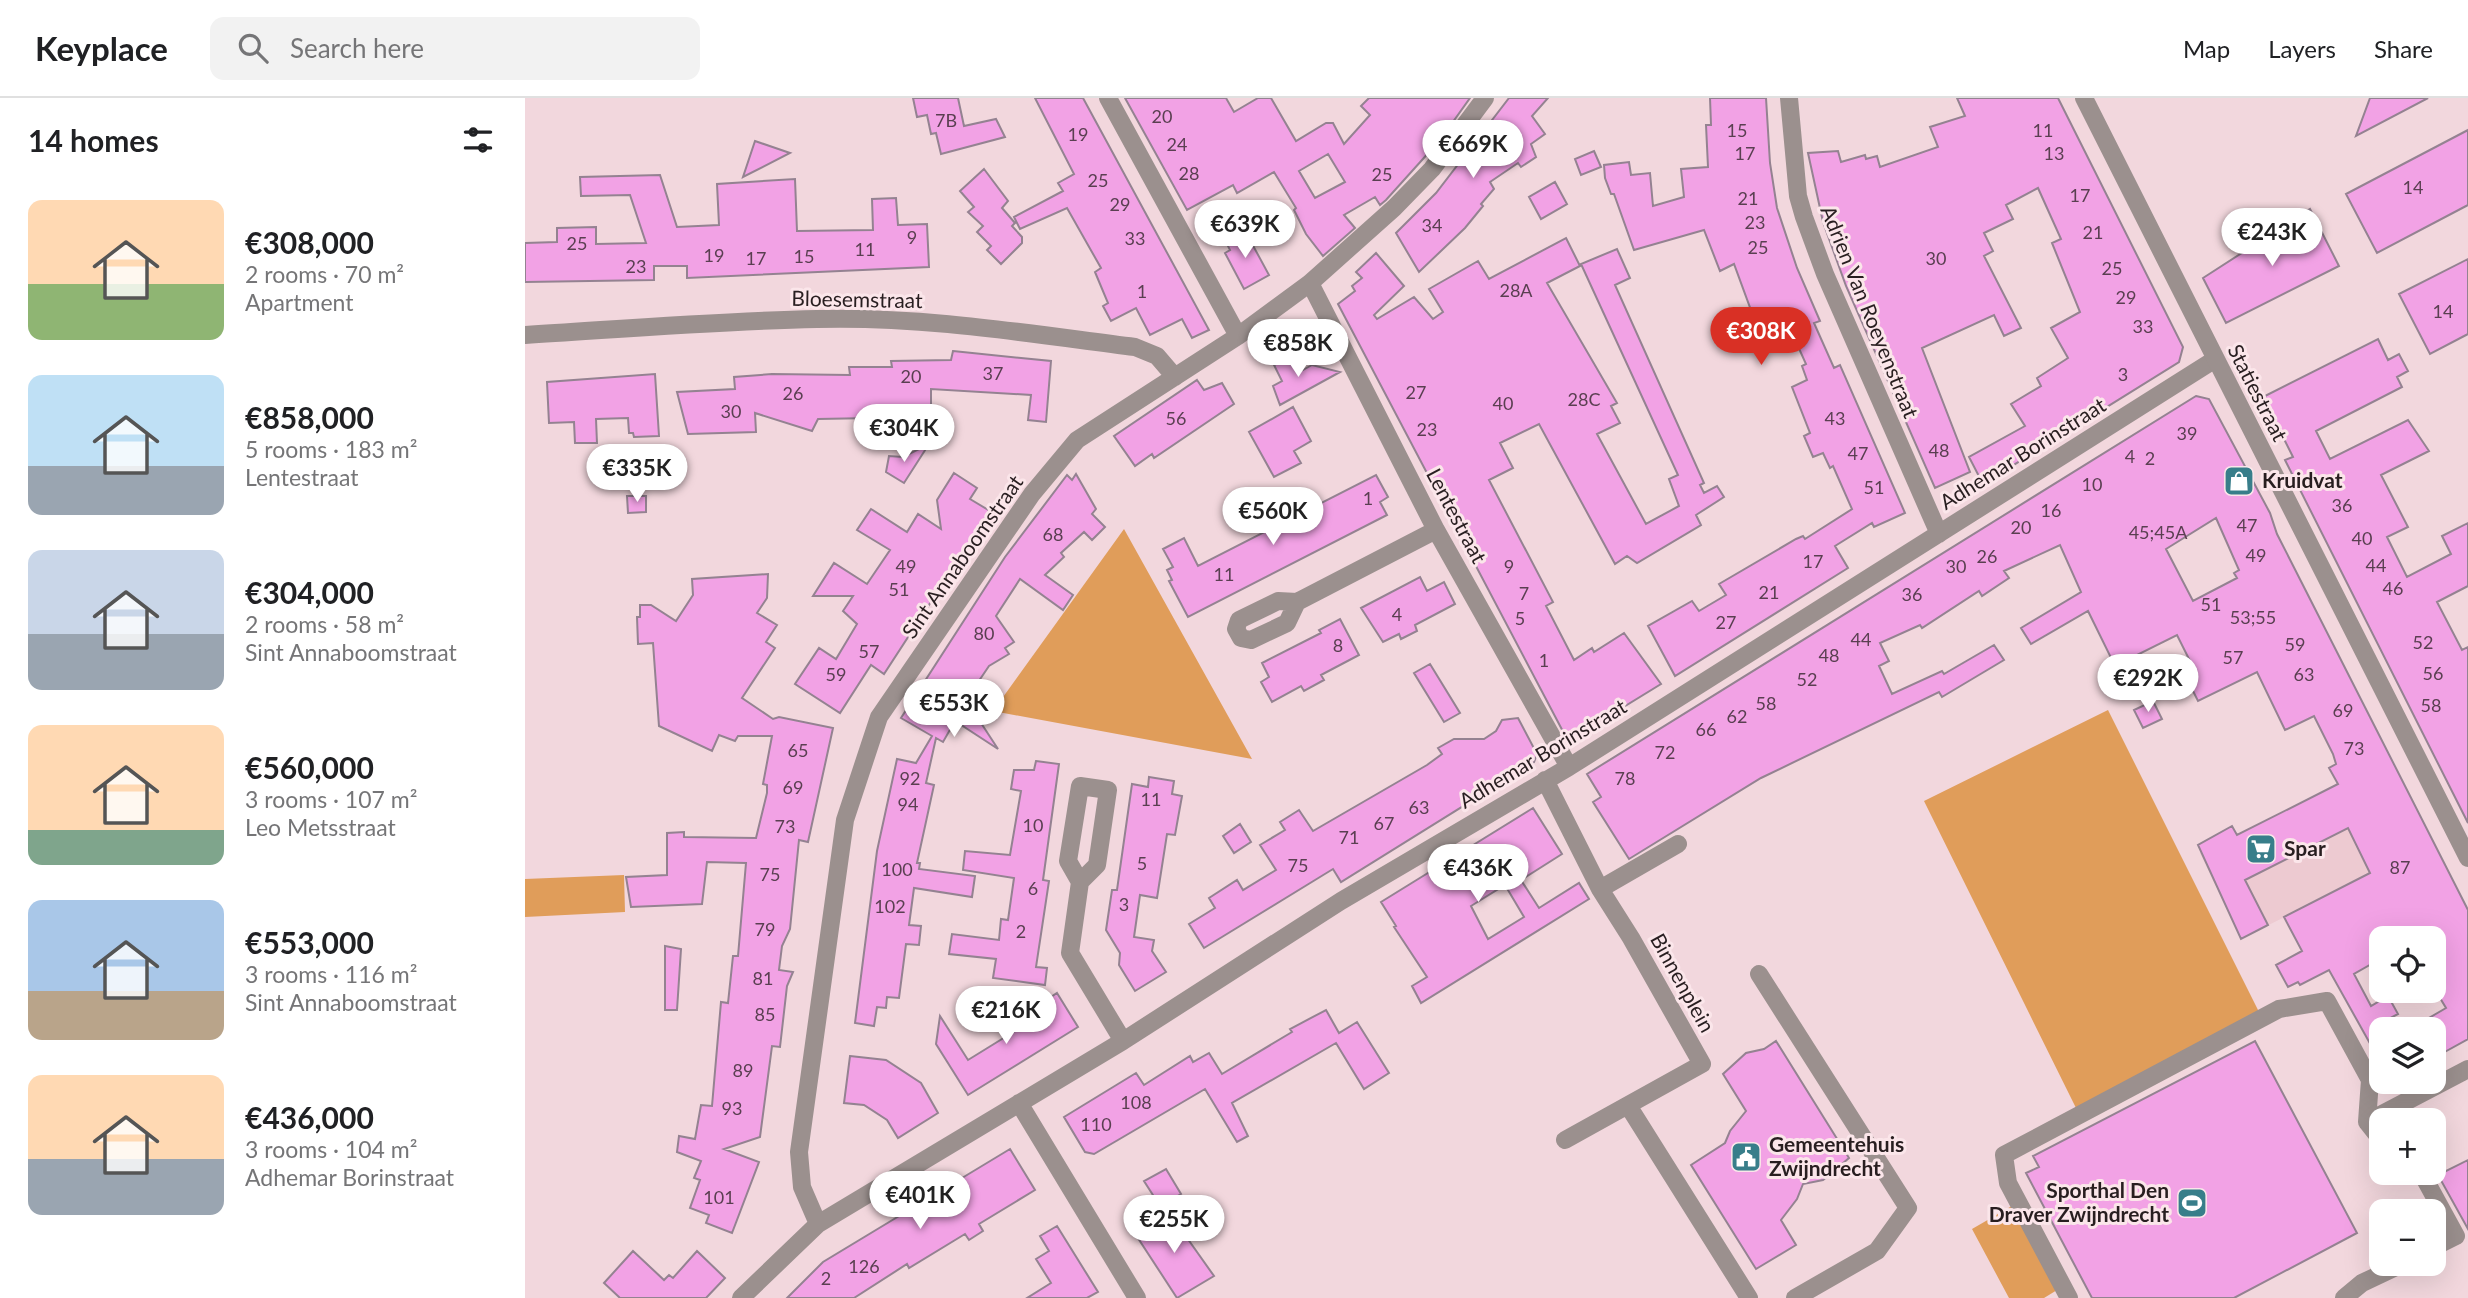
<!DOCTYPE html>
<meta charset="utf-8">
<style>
body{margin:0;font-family:Lato,sans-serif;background:#f2f2f2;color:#202124;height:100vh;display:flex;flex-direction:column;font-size:26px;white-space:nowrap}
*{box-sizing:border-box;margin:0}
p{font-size:23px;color:#757577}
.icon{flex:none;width:38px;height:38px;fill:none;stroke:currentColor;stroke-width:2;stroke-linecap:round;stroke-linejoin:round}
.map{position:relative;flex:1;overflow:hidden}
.sheet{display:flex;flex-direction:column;background:#fff;width:525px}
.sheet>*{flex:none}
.buttons{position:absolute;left:1844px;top:828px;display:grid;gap:14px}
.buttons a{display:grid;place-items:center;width:77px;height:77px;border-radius:14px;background:#fff;box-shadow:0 7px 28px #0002;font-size:35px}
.price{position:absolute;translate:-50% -60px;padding:0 16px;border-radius:24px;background:#fff;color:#222;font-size:23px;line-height:46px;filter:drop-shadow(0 2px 4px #0008)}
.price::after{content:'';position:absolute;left:50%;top:42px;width:21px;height:16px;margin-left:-10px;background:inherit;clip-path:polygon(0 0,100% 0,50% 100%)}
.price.on{background:#d93025;color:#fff}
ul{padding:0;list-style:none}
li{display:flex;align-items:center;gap:21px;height:175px;padding:0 28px}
li span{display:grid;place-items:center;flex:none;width:196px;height:140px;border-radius:14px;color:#555}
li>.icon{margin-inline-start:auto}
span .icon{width:84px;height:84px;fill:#fffc;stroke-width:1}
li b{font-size:30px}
h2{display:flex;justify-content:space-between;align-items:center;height:84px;padding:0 28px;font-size:30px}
header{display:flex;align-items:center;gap:42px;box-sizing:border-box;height:98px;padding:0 35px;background:#fff;border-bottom:2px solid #e0e0e0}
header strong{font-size:33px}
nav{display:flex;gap:38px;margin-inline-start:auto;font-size:24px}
.search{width:490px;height:63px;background:#f2f2f2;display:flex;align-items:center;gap:18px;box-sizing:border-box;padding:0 24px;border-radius:14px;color:#757577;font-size:26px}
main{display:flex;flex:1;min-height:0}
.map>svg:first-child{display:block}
</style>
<header>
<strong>Keyplace</strong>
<div class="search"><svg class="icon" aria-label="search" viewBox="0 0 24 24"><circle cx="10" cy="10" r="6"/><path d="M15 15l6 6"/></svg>Search here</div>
<nav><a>Map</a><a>Layers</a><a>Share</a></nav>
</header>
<main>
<section class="sheet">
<h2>14 homes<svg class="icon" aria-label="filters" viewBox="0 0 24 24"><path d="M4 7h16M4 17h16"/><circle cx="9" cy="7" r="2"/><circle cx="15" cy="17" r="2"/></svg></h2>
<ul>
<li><span style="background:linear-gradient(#ffd9b3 60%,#8fb573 0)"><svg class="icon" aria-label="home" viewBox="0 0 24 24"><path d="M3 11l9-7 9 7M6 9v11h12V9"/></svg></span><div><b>€308,000</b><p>2 rooms · 70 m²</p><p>Apartment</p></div></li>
<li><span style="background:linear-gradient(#bfe0f5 65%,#9aa5b1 0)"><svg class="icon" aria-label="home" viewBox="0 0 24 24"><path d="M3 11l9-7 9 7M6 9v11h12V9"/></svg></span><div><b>€858,000</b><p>5 rooms · 183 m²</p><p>Lentestraat</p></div></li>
<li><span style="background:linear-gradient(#c9d6e8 60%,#9aa5b1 0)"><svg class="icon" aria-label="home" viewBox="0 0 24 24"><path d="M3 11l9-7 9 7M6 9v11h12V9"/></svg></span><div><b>€304,000</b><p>2 rooms · 58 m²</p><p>Sint Annaboomstraat</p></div></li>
<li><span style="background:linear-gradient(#ffd9b3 75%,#7fa58c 0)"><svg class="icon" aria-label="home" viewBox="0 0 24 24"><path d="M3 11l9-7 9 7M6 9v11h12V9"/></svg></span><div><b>€560,000</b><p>3 rooms · 107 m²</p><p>Leo Metsstraat</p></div></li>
<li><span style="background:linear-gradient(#a9c7e8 65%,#b9a48a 0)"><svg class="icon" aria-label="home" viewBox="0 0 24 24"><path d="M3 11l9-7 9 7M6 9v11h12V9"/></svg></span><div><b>€553,000</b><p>3 rooms · 116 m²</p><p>Sint Annaboomstraat</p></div></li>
<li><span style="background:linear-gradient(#ffd9b3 60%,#9aa5b1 0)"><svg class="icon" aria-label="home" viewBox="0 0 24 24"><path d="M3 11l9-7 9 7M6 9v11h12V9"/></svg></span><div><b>€436,000</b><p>3 rooms · 104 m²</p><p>Adhemar Borinstraat</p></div></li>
</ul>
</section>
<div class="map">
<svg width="1943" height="1200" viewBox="0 0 1943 1200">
<rect width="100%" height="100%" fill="#f2d7dd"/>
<path fill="#edcad1" d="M1865,662L1907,744L1716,841L1675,755Z"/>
<path fill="#e09d5a" d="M599,431L727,661L468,613Z
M1583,612L1736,918L1551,1010L1399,703Z
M99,777L100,814L0,819V781Z
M1492,1105L1537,1189L1519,1200H1484L1447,1131Z"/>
<path fill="#f2a2e5" stroke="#948291" stroke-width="2" fill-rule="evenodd" d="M388,0H433L439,28L471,21L480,39L416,56L411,35L406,36L402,17L392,19Z
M510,0H558L684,232L667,240L657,221L625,237L611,210L586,223L578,208L583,205L570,174L576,170L542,110L495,131L489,119L538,93L533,85L549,76Z
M600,0H701L709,14L733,0H746L771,43L801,25H808L819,46L845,17L836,8L844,0H945L915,42L861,102L855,107L850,99L819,117L830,130L798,158L781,136L769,112L771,110L749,74L712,95L708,87L662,112ZM803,56L820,84L790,100L774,73Z
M984,0H1023L1007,18L1020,36L1006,46L1011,59L996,69L993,65L965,84L969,91L956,106L958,108L940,130L894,174L871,135L911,95Z
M1185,0H1241L1245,65L1252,110L1272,170L1295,223L1289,225L1309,270L1315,267L1380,415L1349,429L1347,425L1310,448L1323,470L1150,578L1123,528L1167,503L1174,513L1201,497L1194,486L1271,441L1278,438L1280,441L1327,411L1308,368L1305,370L1298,355L1288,359L1279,338L1285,335L1267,289L1282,282L1277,268L1281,266L1267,235L1252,240L1246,222L1236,226L1234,221L1230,223L1209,166L1195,173L1179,132L1109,152L1089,96H1086L1080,80L1079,67L1104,64L1106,77L1125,75L1128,108L1159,99L1156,71L1183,69L1181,27H1186Z
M1432,0H1533L1658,249L1654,264L1458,386L1444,359L1500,328L1486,306L1516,288L1512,280L1543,260L1526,230L1555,214L1527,145L1536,141L1513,90L1481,107L1488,121L1459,135L1468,153L1459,158L1496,230L1479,238L1469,217L1397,250L1445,374L1410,390L1321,188L1298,124L1283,55L1313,53L1316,64L1340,57L1341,61L1352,58L1355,69L1413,49L1405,29L1440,18Z
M1845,0H1903L1831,38Z
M1943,32V107L1852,155L1821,96Z
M230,43L265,55L218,79Z
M1069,53L1076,69L1056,77L1050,61Z
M459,71L483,103L477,110L490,125L487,128L497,139V145L476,166L462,152L466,148L452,134L458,128L443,114L449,109L435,93Z
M135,77L152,129L194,127L192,86L270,81L272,133L348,132L347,101L371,100L373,127L402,126L404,169L162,180V168H129V182L0,184V145L32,144V130L71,129V146L121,145L105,97L56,98L55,79Z
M1030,84L1042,106L1016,121L1004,99Z
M1785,111L1814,168L1701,225L1678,180Z
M719,131L744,177L719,191L700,155L705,152L700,142Z
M1041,140L1055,168L1022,185L1092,305L1086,308L1095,325L1072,336L1121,426L1154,408L1144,381L1153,377L1056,166L1092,151L1105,180L1090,187L1179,385L1175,387L1179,395L1192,388L1199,399L1171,417L1176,427L1112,465L1102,458L1090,466L1014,326L975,345L988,370L964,382L1028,504L1021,508L1049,562L1067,550L1069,554L1099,535L1136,586L1043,643L813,206L830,193L827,188L837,180L831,174L851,155L879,188L849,217L852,221L889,199L908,221L918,214L904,191L953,163L964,181Z
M1943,161V236L1905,256L1874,196Z
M1853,241L1863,262L1874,256L1883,273L1872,279L1877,289L1791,333L1805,361L1883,322L1904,353L1856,377L1883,429L1862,439L1882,479L1926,456L1917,438L1943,425V488L1912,504L1937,552L1943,549V725L1760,362L1768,359L1738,299Z
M428,253L526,263L521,324L503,322L506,297L406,291V307L348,309L347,320L293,321L287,333L230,315L231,334L163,336L152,294L210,291L209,279L247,276L325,277L324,269H367L366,263L426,262Z
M770,257L778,272L787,267L815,274L755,307L748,288L757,283L749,267Z
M130,276L134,338L109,339L108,335H104L103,320L71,321L72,345H50L49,324L24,325L22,284Z
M672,282L679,292L697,285L709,306L629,360L627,356L610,368L589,338Z
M1671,298L1684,301L1745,415L1752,436L1943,812V941L1916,956L1909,943V931H1885L1921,910L1909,890V840H1857V860L1829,876L1846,908L1863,898L1873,916L1856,925L1857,967L1804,872L1775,887L1773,884L1763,889L1751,867L1777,853L1759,819L1845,775L1823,730L1720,782L1743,827L1716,841L1673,747L1707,728L1712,737L1813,686L1804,670L1811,666L1808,656L1789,618L1760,632L1732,574L1673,603L1659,575L1669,571L1652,537L1590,568L1563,513L1506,546L1496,530L1556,494L1535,447L1479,473L1484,480L1457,498L1454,493L1397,530L1395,527L1355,545L1364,563L1354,568L1367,596L1417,573L1419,576L1469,547L1479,562L1417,599L1414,594L1236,680L1104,761L1068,704L1076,699L1062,676ZM1691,420L1714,472L1709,475L1712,480L1668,503L1641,451Z
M768,309L786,343L769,353L776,365L749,379L724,334Z
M404,346L379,385L361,374L364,358L378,359Z
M429,375L452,390L445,401L465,413L359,576L346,567L315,615L270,586L294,550L311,561L332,526L318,513L328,498H288L309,465L342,486L365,452L332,432L346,411L382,434L393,416L416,431L412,402Z
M551,376L571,411L567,416L580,429L567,442L559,434L536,455L539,459L520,477L548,497L538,512L495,481L471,518L489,544L480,550L484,556L464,568L441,602L473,651L430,623L418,644L411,640L401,685L409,687L392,765H395L394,771L450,778L447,799L389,790L384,827L396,828L394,847L381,846L374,900L362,899L361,910L352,909L349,928L330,925L352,753L372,661L391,665L407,638L376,620L480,459L542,377L547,382Z
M851,377L863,399L855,404L862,417L663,519L644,483L647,482L642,472L648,469L638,451L659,440L673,468Z
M102,398H121V414L103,415Z
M243,476L242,500L232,515L252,527L241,544L250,550L217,600L248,621L254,619L308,630L283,744L274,742L265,831L257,848L254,872L268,874L262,888L255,949L247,948L235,1039L199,1051L234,1064L207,1135L181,1125L184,1117L165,1110L175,1082L169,1080L176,1063L152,1054L154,1038L170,1041L176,1007L187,1008L196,904L203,905L208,858H213L221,765L182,764L177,806L106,809L101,779L142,777V735L159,734V739L231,740L242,695V687L238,686L247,638H213L210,643L194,637L187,653L134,628L128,545L113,546L112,519H115V507H126L151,523L168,497L167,481Z
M895,479L902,493L919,484L930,506L890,527L892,533L876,541L874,536L858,544L836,510Z
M815,521L834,557L796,577L799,582L779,593L776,588L747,604L736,584L744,579L737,565L796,535L794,532Z
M905,566L935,615L919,624L889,575Z
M1628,603L1637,621L1618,630L1609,612Z
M993,620L1012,656L1009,664L816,784L808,771L679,850L664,826L690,810L684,800L712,782L718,792L751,772L735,747L760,732L755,724L774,712L788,733L902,667L917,656L913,650L929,641H959L971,633L977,622Z
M511,663L534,666L518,782L524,783L511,869L522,870L520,887L468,880L471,861L424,856L427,836L474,842L476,821L483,822L489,780L438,772L440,753L485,757L496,693L486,691L489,672H509Z
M624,679L649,683L647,696L657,698L650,737L642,736L632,800L615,797L609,839L629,842L627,853L641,874L610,893L594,867L595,855L581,832L587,792H592L607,686L623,689Z
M1008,710L1037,756L996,782L1014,810L1054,785L1064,801L896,905L887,888L902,879L869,829L871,828L856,804ZM980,787L999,819L963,841L946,808Z
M715,726L726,744L709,755L698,738Z
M140,848L156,851L152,912H140Z
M532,895L553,929L443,997L411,946L415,918L443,962L519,915L514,907Z
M801,912L814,935L832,924L864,975L839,991L811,945L707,1005L723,1038L712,1044L680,991L569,1056L560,1054L539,1019L611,975L619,987L665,958L668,964L684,955L697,976L767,934L765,931Z
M1251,943L1324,1060L1298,1082L1278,1086L1272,1101L1256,1122L1271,1147L1231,1171L1166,1067L1200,1045L1205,1033L1221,1013L1198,976L1221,955L1239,951Z
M1730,943L1832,1135L1709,1200H1567L1501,1075L1514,1069L1508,1058Z
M325,958L361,962L396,985L413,1015L373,1040L362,1022L339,1007L319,1005Z
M485,1051L510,1092L454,1126L458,1133L444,1142L440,1136L384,1170L382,1166L329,1200H262L298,1164Z
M1943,1062V1131L1913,1077Z
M641,1071L656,1096L635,1108L619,1083Z
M643,1113L689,1178L652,1200L609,1134Z
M532,1128L573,1194L562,1200H502L526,1185L511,1161L524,1153L515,1138Z
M108,1153L139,1182L144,1177L148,1180L172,1153L200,1180L181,1200H95L79,1185Z"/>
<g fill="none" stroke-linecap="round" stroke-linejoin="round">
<path stroke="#9b908e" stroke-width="18" d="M583,0L713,238
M1264,0L1273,98L1279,119L1300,176L1414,436
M785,185L911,432L1044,669
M0,237C97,231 195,223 292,221C398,218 506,236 610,249L632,258L650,279
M772,504L762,525L726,542L716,540L711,531L714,522L753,503L772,504L911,432
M1020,682L1075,791L1106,840L1177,966L1040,1042
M555,784L543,763L555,688L583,692L572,767L555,784L545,855L598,943
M1075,791L1153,746
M1234,876L1383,1110L1352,1153L1270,1200
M494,1005L612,1200
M1104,1009L1224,1200
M1842,1024L1857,1043
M1896,1074L1931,1138L1909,1149
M293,1126L277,1089L274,1054L320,722L354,619L507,396L552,342L713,238L785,185L869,110L907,71L960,0
M216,1200L293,1126L598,943L816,803L1044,669L1689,262
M1544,1200L1483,1085L1479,1057L1754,911L1802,903L1845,982L1842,1024L1943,971
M1819,1200L1837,1185L1877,1166"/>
<path stroke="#9b908e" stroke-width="18" d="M1559,0L1943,760"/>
</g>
<defs>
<g id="shop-square" transform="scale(1.575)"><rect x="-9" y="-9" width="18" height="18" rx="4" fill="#387e8a" stroke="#fbe6ea"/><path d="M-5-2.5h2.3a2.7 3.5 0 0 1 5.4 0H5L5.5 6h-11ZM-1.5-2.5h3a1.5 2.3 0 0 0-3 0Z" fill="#fff"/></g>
<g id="supermarket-square" transform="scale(1.575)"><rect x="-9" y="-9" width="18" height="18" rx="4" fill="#387e8a" stroke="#fbe6ea"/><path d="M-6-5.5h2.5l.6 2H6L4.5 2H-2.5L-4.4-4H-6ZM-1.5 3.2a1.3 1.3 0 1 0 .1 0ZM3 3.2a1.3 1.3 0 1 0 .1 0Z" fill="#fff"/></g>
<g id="civic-square" transform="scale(1.575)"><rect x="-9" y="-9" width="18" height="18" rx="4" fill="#387e8a" stroke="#fbe6ea"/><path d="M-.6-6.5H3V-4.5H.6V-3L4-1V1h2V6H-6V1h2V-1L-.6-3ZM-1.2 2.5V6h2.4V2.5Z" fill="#fff"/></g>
<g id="stadium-square" transform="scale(1.575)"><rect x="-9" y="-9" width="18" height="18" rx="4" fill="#387e8a" stroke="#fbe6ea"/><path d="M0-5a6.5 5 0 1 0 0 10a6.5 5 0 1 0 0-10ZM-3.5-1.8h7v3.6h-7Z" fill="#fff"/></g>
</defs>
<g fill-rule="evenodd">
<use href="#shop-square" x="1714" y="383"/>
<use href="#supermarket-square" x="1736" y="751"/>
<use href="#civic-square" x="1221" y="1059"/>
<use href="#stadium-square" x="1667" y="1105"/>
</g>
<g text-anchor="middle" stroke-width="6" stroke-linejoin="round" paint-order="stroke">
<g font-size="18" fill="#5a3f51">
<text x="637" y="25">20</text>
<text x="421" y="29">7B</text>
<text x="1212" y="39">15</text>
<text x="1518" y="39">11</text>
<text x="553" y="43">19</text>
<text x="652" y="53">24</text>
<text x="1220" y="62">17</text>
<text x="1529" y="62">13</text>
<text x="664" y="82">28</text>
<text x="857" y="83">25</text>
<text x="573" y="89">25</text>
<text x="1888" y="96">14</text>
<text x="1555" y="104">17</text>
<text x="1223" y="107">21</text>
<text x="595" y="113">29</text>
<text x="1230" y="131">23</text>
<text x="907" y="134">34</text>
<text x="1568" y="141">21</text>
<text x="387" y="146">9</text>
<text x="610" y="147">33</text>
<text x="52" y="152">25</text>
<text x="1233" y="156">25</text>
<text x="340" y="158">11</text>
<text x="189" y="164">19</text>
<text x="279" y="165">15</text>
<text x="231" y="167">17</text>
<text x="1411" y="167">30</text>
<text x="111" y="175">23</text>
<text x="1587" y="177">25</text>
<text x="991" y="199">28A</text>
<text x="617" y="200">1</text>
<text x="1601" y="206">29</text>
<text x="1918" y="220">14</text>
<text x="1618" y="235">33</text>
<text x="468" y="282">37</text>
<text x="1598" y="283">3</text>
<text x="386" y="285">20</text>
<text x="891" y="301">27</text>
<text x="268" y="302">26</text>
<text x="1059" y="308">28C</text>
<text x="978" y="312">40</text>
<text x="206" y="320">30</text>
<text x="651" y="327">56</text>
<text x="1310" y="327">43</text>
<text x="902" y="338">23</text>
<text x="1662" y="342">39</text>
<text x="1414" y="359">48</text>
<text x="1333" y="362">47</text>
<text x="1605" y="365">4</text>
<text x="1625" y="367">2</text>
<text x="1567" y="393">10</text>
<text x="1349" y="396">51</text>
<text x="843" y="407">1</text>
<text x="1817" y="414">36</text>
<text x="1526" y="419">16</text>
<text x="1722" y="434">47</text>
<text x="1496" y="436">20</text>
<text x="1633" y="441">45;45A</text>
<text x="528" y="443">68</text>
<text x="1837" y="447">40</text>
<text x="1731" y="464">49</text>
<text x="1462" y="465">26</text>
<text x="1288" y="470">17</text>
<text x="1851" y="474">44</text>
<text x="381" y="475">49</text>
<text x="984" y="475">9</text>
<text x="1431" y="475">30</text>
<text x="699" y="483">11</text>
<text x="1868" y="497">46</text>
<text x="374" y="498">51</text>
<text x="1244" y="501">21</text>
<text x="999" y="502">7</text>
<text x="1387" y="503">36</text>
<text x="1686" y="513">51</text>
<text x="872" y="523">4</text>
<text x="1728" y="526">53;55</text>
<text x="995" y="527">5</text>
<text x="1201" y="531">27</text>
<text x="459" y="542">80</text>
<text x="1336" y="548">44</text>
<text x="1898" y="551">52</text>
<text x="1770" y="553">59</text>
<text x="813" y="554">8</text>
<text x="344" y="560">57</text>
<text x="1304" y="564">48</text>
<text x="1708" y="566">57</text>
<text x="1019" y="569">1</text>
<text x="1908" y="582">56</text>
<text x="311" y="583">59</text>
<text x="1779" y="583">63</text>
<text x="1282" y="588">52</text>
<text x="1241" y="612">58</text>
<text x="1906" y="614">58</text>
<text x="1818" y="619">69</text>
<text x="1212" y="625">62</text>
<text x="1181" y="638">66</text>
<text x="1829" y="657">73</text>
<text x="273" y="659">65</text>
<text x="1140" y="661">72</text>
<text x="385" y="687">92</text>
<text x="1100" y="687">78</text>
<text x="268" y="696">69</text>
<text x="626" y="708">11</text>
<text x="383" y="713">94</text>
<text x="894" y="716">63</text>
<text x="859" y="732">67</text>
<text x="508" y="734">10</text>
<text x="260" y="735">73</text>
<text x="824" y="746">71</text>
<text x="617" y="772">5</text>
<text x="773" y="774">75</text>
<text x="1875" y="776">87</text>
<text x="372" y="778">100</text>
<text x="245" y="783">75</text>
<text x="508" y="797">6</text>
<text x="599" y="813">3</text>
<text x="365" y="815">102</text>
<text x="240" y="838">79</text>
<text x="496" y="840">2</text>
<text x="238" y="887">81</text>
<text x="240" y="923">85</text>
<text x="218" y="979">89</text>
<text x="611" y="1011">108</text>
<text x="207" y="1017">93</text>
<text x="571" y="1033">110</text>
<text x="194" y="1106">101</text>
<text x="339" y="1175">126</text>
<text x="301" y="1187">2</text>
</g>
<g font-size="21" fill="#281e20" stroke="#fbe6ea">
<text transform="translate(332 202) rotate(1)" y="7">Bloesemstraat</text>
<text transform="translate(1344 214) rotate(68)" y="7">Adrien Van Roeyenstraat</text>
<text transform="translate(1732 295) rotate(63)" y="7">Statiestraat</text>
<text transform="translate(1498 356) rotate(-32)" y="7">Adhemar Borinstraat</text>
<text transform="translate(931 418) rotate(62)" y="7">Lentestraat</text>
<text transform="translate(438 459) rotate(-55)" y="7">Sint Annaboomstraat</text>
<text transform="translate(1018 656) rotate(-31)" y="7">Adhemar Borinstraat</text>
<text transform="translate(1157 885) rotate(61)" y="7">Binnenplein</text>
</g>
<g font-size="21" font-weight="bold" fill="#281e20" stroke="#fbe6ea" text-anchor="start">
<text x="1737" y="390">Kruidvat</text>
<text x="1759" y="758">Spar</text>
<text x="1244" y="1054">Gemeentehuis<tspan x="1244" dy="24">Zwijndrecht</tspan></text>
<text x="1644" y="1100" text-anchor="end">Sporthal Den<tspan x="1644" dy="24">Draver Zwijndrecht</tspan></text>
</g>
</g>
</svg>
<div class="buttons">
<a><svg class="icon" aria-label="locate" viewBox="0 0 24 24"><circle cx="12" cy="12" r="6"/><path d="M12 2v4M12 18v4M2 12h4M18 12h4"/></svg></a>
<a><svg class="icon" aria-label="layers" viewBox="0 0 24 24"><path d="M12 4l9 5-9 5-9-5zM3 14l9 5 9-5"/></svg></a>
<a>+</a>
<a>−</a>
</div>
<b class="price" style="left:948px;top:82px">€669K</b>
<b class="price" style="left:720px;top:162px">€639K</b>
<b class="price" style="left:1747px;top:170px">€243K</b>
<b class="price on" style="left:1236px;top:269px">€308K</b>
<b class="price" style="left:773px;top:281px">€858K</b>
<b class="price" style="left:379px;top:366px">€304K</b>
<b class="price" style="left:112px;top:406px">€335K</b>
<b class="price" style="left:748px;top:449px">€560K</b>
<b class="price" style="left:1623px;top:616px">€292K</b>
<b class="price" style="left:429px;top:641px">€553K</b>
<b class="price" style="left:953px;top:806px">€436K</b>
<b class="price" style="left:481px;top:948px">€216K</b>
<b class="price" style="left:395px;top:1133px">€401K</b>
<b class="price" style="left:649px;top:1157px">€255K</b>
</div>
</main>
